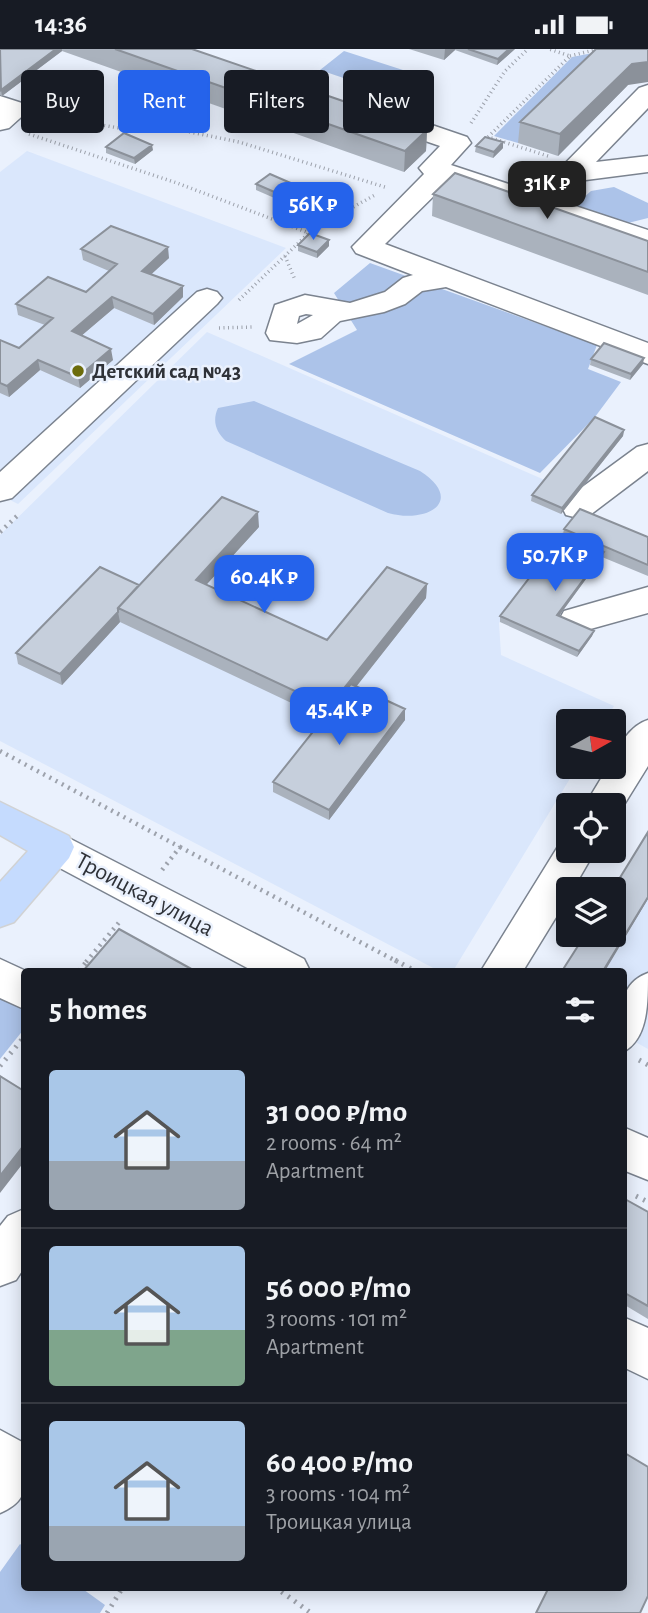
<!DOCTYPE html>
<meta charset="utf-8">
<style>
body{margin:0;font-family:"Alegreya Sans",sans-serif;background:#242831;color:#f1f3f6;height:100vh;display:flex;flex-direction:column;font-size:26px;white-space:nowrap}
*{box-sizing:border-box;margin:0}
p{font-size:23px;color:#9ea1a6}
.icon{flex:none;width:38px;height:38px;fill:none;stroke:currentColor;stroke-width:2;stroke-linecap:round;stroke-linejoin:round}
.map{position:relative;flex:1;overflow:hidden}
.drawer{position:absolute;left:21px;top:919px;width:606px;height:623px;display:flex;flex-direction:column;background:#171b24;border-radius:7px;box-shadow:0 4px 18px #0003}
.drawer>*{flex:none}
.banner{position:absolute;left:21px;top:21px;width:607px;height:63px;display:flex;gap:14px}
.needle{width:46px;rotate:82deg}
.fabs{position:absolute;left:556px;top:660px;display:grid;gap:14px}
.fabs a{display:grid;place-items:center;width:70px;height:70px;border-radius:7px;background:#171b24;box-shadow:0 4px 18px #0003;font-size:35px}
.price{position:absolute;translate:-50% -60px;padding:0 16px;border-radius:14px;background:#2563eb;color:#fff;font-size:23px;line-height:46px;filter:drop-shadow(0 2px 4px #0008)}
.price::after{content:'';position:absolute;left:50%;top:42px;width:21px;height:16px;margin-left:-10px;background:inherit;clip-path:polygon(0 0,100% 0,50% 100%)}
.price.current{background:#222;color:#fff}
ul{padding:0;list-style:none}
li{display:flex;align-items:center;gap:21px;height:175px;padding:0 28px}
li+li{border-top:2px solid #363941}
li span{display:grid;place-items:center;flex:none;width:196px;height:140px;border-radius:7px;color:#555}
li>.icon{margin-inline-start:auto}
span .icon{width:84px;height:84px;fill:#fffc;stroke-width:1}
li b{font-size:30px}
h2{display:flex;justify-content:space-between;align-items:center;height:84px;padding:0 28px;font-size:30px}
.pill{padding:0 24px;border-radius:7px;background:#171b24;box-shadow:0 4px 18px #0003;font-size:24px;line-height:63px}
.pill.current{background:#2563eb;color:#fff}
.status{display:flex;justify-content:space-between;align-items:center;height:49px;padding:0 35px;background:#171b24;direction:ltr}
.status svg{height:19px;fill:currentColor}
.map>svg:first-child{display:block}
</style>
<div class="status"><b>14:36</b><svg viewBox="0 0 49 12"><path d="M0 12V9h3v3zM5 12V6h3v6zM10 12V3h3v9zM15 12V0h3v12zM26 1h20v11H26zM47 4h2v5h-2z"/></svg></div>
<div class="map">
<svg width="648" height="1564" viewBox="0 0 648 1564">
<rect width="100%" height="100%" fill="#eaf1fd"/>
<path fill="#dae7fc" d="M27,102L286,199L18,455L0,446V123Z
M207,283L547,432L531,452L578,471L499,574L501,606L614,657L605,672H569V718H577L453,922H439L0,692V486Z
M648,786V1000L623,986V922H564L614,886Z"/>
<path fill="#acc3e9" d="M614,0L518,94L494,87L572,8Z
M344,2L434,31L411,52L320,21Z
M614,138L648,154V169L620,176L574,157L591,142Z
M370,214L597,296L588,320L621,333L595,368L540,424L289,315L357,281L334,244Z
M254,352L420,422C466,452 427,475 388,464L226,392C216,383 212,372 218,359Z
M0,942L24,956V980L0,1010Z
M20,1495L24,1498V1538H80L105,1556L100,1564H0V1523Z"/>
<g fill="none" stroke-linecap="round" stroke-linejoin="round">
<g stroke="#7b838f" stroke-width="3">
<path id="minor" d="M648,36V59L596,113L648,107V123L578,132L560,152L648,181V198L448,133L385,195L648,294V315L446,238L422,242L405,255L384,263L340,272L321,289L297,294L270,291L266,284L275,256L305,246L350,254L385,243L403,229L413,226L356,204L352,198L424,125L419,119L440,97L370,73L366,67L370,61H388L467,88L471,94L451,116L536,144L639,39ZM306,265L313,266L297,275L299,267Z
M0,47L25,55L29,61L9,79L0,81Z
M207,240L217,243L222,249L217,255L12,449L0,452V423L197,243Z
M648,395V422L590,466L578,469L566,466L562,458L566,450L637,398Z
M648,538V564L576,584L564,580L559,571L564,562Z
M648,671V717L617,767L614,768V756H585L608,718H614C614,699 631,676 648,671Z
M55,782L304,910L310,922H253L41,809L36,798L41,787Z
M569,789V802H595L573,840H569V847L523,922H481L562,791Z
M0,910L26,922L24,960L0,949Z
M648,924C648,955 648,990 623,1003C623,972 613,937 648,924Z
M623,1078L648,1089V1131L623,1121Z
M24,1160V1219L16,1231L0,1237V1177L8,1167Z
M623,1268L648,1279V1330L623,1318Z
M0,1381L24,1394C24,1428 35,1449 0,1464Z"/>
</g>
<g stroke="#d1d2d3" stroke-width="3">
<path id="major" d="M0,753L69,787L74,798L69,809L14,873L0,878V833L28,802L0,786Z"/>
</g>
<path stroke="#9da2ac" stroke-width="3.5" stroke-dasharray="1 3.5" stroke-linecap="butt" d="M570,7L598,0
M42,66L131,81L185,82L239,93L388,139
M471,74L505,22L528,0
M29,85L177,134L309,184
M548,107L488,88L570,7L549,0
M285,207L295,231
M239,251L313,180L375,146
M219,279L252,278"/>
<path stroke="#9da2ac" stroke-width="4.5" stroke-dasharray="2 5" stroke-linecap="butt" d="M0,483L17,467
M0,702L180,798L162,821
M180,798L398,913
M86,913L121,871"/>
<path stroke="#9da2ac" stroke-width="5" stroke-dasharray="2 6" stroke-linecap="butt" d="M395,911L415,922
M79,922L88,911
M639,1011L648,1016
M0,1017L24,988
M636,1147L648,1153
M275,1538L311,1564
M107,1564L123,1538"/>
<use href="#minor" fill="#fff" fill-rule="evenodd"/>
<use href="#major" fill="#c5dbfe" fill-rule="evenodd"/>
</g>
<path fill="#aab2bd" d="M0,0H192L427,81L426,102L404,123L62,2L2,47L0,46Z
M409,0H515L497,16L455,1L444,11Z
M628,36L558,107L518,94L520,73Z
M503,93V99L493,109L475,103L476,97Z
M106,98L153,101L135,115L106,104Z
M256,135L293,140L279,151L256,141Z
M433,145L648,192V246L432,167Z
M298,196L329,197L317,209L298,202Z
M81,200L169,209L151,225L183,237V248L154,276L114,259L81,287L113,311L80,339L40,321L9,348L0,344V291L19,299L45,276L18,266L16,255L86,243L109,222L83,211Z
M591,310L643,315L630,331L590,316Z
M624,381L623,387L561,465L531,452L532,446Z
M259,478L206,536L327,591L427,535L426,549L356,638L405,660V671L329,771L273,743V733L323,669L120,573L62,636L18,615L16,604L139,536Z
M564,480L648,488V527L602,508L559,567L594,582L592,587L577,608L500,573V567L563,485Z
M623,1149L648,1163V1270L623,1255Z"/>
<path fill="#8b919a" d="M56,0H62V2L2,47L1,41Z
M445,0H455V1L444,11Z
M509,0H515L497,16L498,10Z
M648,13V33L628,36L558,107L560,85L632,15Z
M427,81L426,102L404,123L405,102Z
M503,93V99L493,109L494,103Z
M152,96L153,101L135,115L134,109Z
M293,135V140L279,151V145Z
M329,191V197L317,209V203Z
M168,198L169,209L143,233L142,222Z
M183,237V248L154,276L153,265Z
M112,248L114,259L74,293L72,282Z
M111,300L113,311L80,339L78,328Z
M644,309L643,315L630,331L631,325Z
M38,311L40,321L9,348L7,337Z
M624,381L623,387L561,465L562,459Z
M258,463L259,478L197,546L196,531Z
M604,503L602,508L556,571L557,566Z
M427,535L426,549L329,672V658Z
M118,563L120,573L62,636L60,625Z
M594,582L592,587L577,608L579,602Z
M405,660V671L329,771V761Z
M648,848V850L605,922H603Z
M24,1096V1113L0,1144V1127Z"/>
<path fill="#c6cfdc" stroke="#8b919a" stroke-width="2" d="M0,0H56L1,41Z
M115,0H192L427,81L405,102Z
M468,0H509L498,10Z
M596,0H648V13L632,15L560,85L520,73Z
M124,84L152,96L134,109L106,98Z
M485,88L503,93L494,103L476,97Z
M455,124L648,192V223L433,145Z
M270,125L293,135L279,145L256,135Z
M111,177L168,198L142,222L183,237L153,265L112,248L72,282L111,300L78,328L38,311L7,337L0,334V291L19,299L53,269L16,255L48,228L86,243L117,215L81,200Z
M310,184L329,191L317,203L298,196Z
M604,294L644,309L631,325L591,310Z
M595,368L624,381L562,459L532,446Z
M222,448L258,463L196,531L327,591L387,518L427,535L329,658L118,559Z
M580,460L648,488V516L564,480Z
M563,485L604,503L557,566L594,582L579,602L500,567Z
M100,518L139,536L118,559V563L60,625L16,604Z
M351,635L405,660L329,761L273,733Z
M648,783V848L603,922H562L585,886H614V840H613Z
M119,880L195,922H83Z
M0,1027L24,1042V1096L0,1127Z
M623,1149L648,1163V1257L623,1243Z
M623,1403L648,1418V1547L640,1564H536L549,1538H623Z"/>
<circle fill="#6c6c0c" stroke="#eaf1fd" stroke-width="2.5" cx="78" cy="322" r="7"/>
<g text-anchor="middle" stroke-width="5" stroke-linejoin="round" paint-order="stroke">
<g font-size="21" font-weight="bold" fill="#2f3238" stroke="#eaf1fd" text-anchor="start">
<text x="92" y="329">Детский сад №43</text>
</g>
<g font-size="24" fill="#2f3238" stroke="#eaf1fd">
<text transform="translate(145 845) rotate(28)" y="8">Троицкая улица</text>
</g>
</g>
</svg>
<div class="fabs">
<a><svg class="needle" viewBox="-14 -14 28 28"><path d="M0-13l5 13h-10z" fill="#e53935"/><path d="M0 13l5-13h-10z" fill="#9ea1a6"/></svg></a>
<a><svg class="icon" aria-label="locate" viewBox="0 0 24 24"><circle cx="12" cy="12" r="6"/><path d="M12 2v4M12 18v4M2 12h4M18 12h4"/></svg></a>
<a><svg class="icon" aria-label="layers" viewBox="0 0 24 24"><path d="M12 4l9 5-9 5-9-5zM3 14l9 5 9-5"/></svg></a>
</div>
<b class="price current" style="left:547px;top:172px">31K ₽</b>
<b class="price" style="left:313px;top:193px">56K ₽</b>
<b class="price" style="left:555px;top:544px">50.7K ₽</b>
<b class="price" style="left:264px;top:566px">60.4K ₽</b>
<b class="price" style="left:339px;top:698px">45.4K ₽</b>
<div class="banner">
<a class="pill">Buy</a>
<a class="pill current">Rent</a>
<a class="pill">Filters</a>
<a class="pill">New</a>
</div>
<section class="drawer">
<h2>5 homes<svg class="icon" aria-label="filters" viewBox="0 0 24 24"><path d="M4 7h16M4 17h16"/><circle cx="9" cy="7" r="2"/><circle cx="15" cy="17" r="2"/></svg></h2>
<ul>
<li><span style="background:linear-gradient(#a9c7e8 65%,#9aa5b1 0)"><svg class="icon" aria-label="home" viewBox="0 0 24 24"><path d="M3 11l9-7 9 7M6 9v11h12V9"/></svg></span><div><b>31 000 ₽/mo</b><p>2 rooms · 64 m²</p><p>Apartment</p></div></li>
<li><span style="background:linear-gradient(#a9c7e8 60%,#7fa58c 0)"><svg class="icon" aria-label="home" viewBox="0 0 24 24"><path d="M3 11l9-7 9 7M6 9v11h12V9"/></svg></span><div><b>56 000 ₽/mo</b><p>3 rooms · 101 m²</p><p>Apartment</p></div></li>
<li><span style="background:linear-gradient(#a9c7e8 75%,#9aa5b1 0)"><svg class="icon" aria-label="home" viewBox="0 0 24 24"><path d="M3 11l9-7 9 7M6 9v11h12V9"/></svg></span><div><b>60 400 ₽/mo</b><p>3 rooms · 104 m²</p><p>Троицкая улица</p></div></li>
</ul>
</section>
</div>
